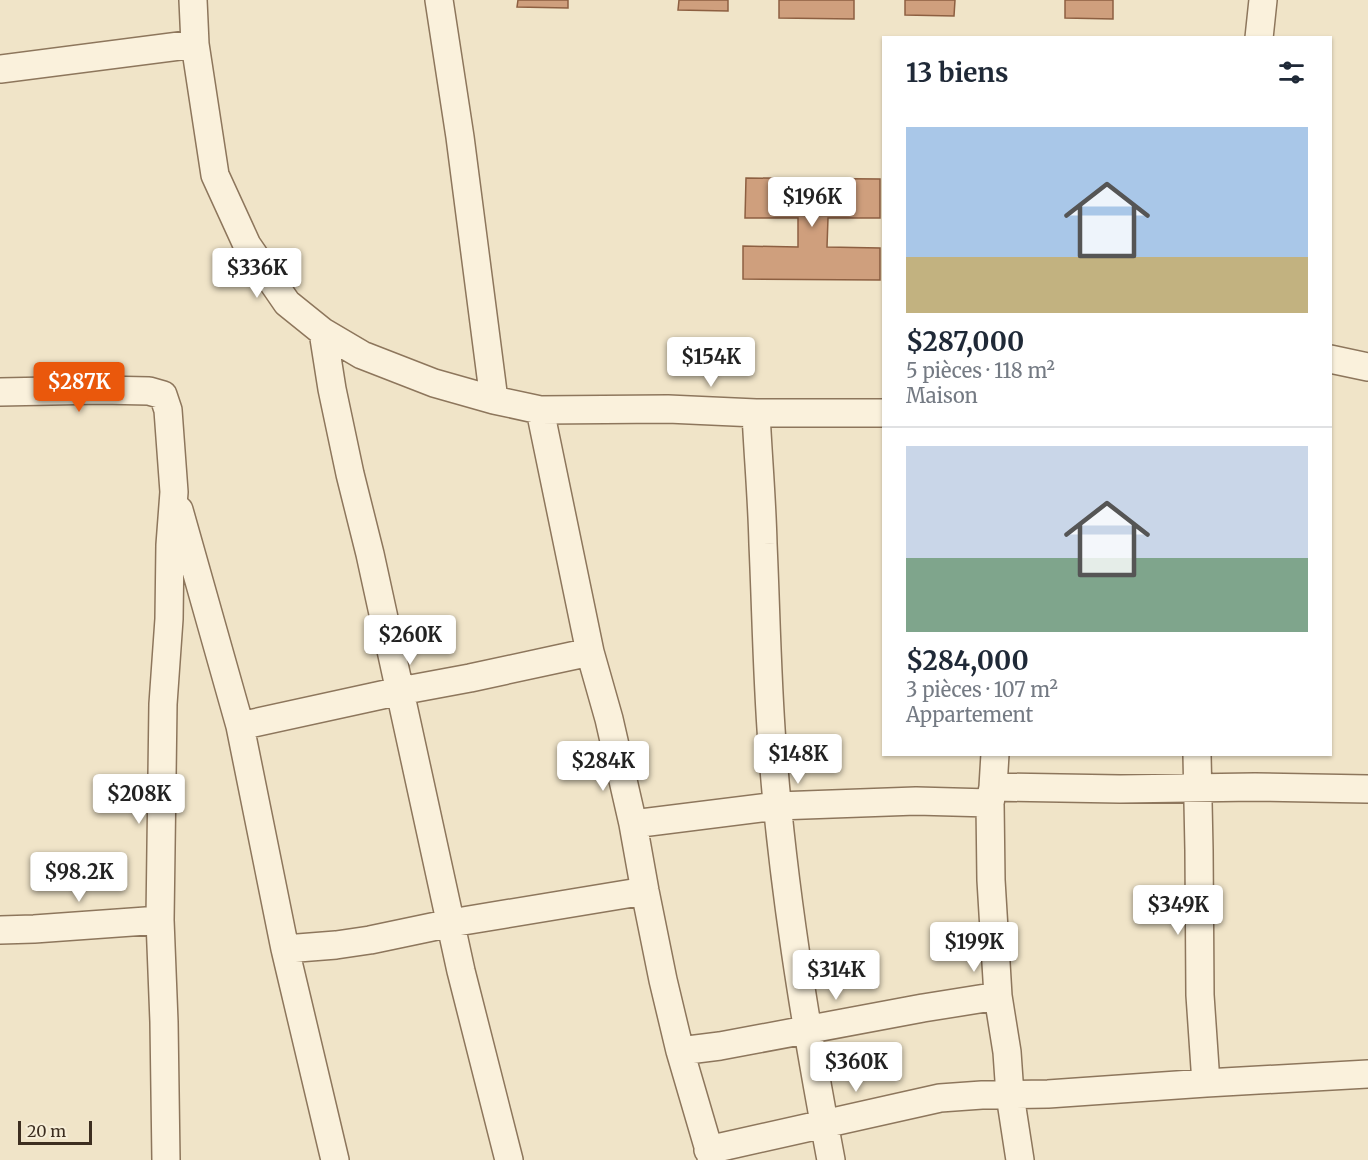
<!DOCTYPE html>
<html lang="fr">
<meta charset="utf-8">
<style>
body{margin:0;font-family:Merriweather,serif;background:#f6f6f7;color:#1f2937;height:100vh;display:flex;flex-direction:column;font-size:22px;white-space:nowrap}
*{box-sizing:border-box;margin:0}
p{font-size:20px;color:#747a83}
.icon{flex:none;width:33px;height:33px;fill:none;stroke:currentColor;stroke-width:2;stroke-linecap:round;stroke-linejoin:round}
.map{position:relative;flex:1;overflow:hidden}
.panel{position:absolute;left:882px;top:36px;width:450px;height:720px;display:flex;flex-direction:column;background:#fff;border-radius:0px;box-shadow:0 2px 4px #0004}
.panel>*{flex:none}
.scale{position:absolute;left:18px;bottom:15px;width:74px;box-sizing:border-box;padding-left:6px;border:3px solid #3d2e20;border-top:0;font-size:16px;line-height:21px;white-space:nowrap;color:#3d2e20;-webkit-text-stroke:4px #f7eed8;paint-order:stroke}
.price{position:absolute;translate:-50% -51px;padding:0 14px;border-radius:6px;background:#fff;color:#222;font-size:20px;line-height:39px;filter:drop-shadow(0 2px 3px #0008)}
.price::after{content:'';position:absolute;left:50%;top:36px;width:18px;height:14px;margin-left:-9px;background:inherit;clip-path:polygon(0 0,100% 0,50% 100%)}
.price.current{background:#ea580c;color:#fff}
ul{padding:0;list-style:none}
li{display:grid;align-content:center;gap:12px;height:318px;padding:0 24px}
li+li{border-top:2px solid #e0e1e3}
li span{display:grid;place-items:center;height:186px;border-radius:0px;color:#555}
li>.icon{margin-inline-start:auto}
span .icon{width:108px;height:108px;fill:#fffc;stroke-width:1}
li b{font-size:26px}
h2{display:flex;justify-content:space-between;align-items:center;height:72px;padding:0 24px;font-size:26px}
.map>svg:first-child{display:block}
</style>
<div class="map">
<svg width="1368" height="1160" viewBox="0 0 1368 1160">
<rect width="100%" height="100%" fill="#f0e4c8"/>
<path fill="#cf9f7d" stroke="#8d5f41" stroke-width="1.5" d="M518,0H568V8L517,7Z
M679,0H728V11L678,10Z
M779,0H854V19L779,18Z
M905,0H955L954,16L905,15Z
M1065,0H1113V19L1065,18Z
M746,178L880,179V218H828L827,247L880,248V280L743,279V246L798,247V218H745Z"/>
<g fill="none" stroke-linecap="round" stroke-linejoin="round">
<g stroke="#8d765c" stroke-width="30">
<path id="street" d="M193,0L195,44L215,175L247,245L287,303L323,332L362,355L434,383L494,400L540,410L668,409L756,413H884
M439,0L460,137L494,400
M1259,38L1263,0
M0,69L195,44
M323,332L332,389L350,474L370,554L461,971L509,1160
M1330,359L1368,367
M0,392L101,390L149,391L163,395L168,410L174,492L170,545L169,619L163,704L160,920L164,1022L166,1160
M540,410L590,652L609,719L633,824L645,891L663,980L680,1051L712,1160
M756,413C758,456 762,500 763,544C766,610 767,677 772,743C782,883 805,1022 831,1160
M179,510L240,726L285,949L335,1160
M240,726L400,691L470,678L590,652
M995,754L993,787L990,803L991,880L998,996L1007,1052L1010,1095L1020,1160
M1197,754L1199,850L1200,995L1206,1083
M993,787L1120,789L1255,787L1368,789
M633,824L777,806L916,801L990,803
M0,930L34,929L160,920
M285,949L336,945L370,940L451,923L645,891
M680,1051L720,1046L923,1008L998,996
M708,1150L940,1098L982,1095L1048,1094L1206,1083L1368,1074"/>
</g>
<use href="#street" stroke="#faf1dc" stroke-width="27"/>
</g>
</svg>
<div class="scale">20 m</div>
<b class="price" style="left:812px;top:228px">$196K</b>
<b class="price" style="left:257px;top:299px">$336K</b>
<b class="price" style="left:711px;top:388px">$154K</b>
<b class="price current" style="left:79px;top:413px">$287K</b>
<b class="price" style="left:410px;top:666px">$260K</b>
<b class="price" style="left:798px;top:785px">$148K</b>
<b class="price" style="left:603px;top:792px">$284K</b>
<b class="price" style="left:139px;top:825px">$208K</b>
<b class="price" style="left:79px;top:903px">$98.2K</b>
<b class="price" style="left:1178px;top:936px">$349K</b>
<b class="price" style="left:974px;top:973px">$199K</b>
<b class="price" style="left:836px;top:1001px">$314K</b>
<b class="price" style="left:856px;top:1093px">$360K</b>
<section class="panel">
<h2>13 biens<svg class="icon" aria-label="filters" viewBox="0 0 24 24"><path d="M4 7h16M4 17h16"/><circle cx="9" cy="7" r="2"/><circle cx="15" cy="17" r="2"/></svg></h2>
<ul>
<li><span style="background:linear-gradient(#a9c7e8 70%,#c2b280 0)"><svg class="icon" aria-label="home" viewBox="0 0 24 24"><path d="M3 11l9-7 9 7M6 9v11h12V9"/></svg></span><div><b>$287,000</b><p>5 pièces · 118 m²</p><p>Maison</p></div></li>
<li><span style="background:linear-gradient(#c9d6e8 60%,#7fa58c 0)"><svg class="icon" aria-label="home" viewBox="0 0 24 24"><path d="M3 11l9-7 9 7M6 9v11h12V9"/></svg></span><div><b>$284,000</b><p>3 pièces · 107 m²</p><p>Appartement</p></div></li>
</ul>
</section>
</div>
